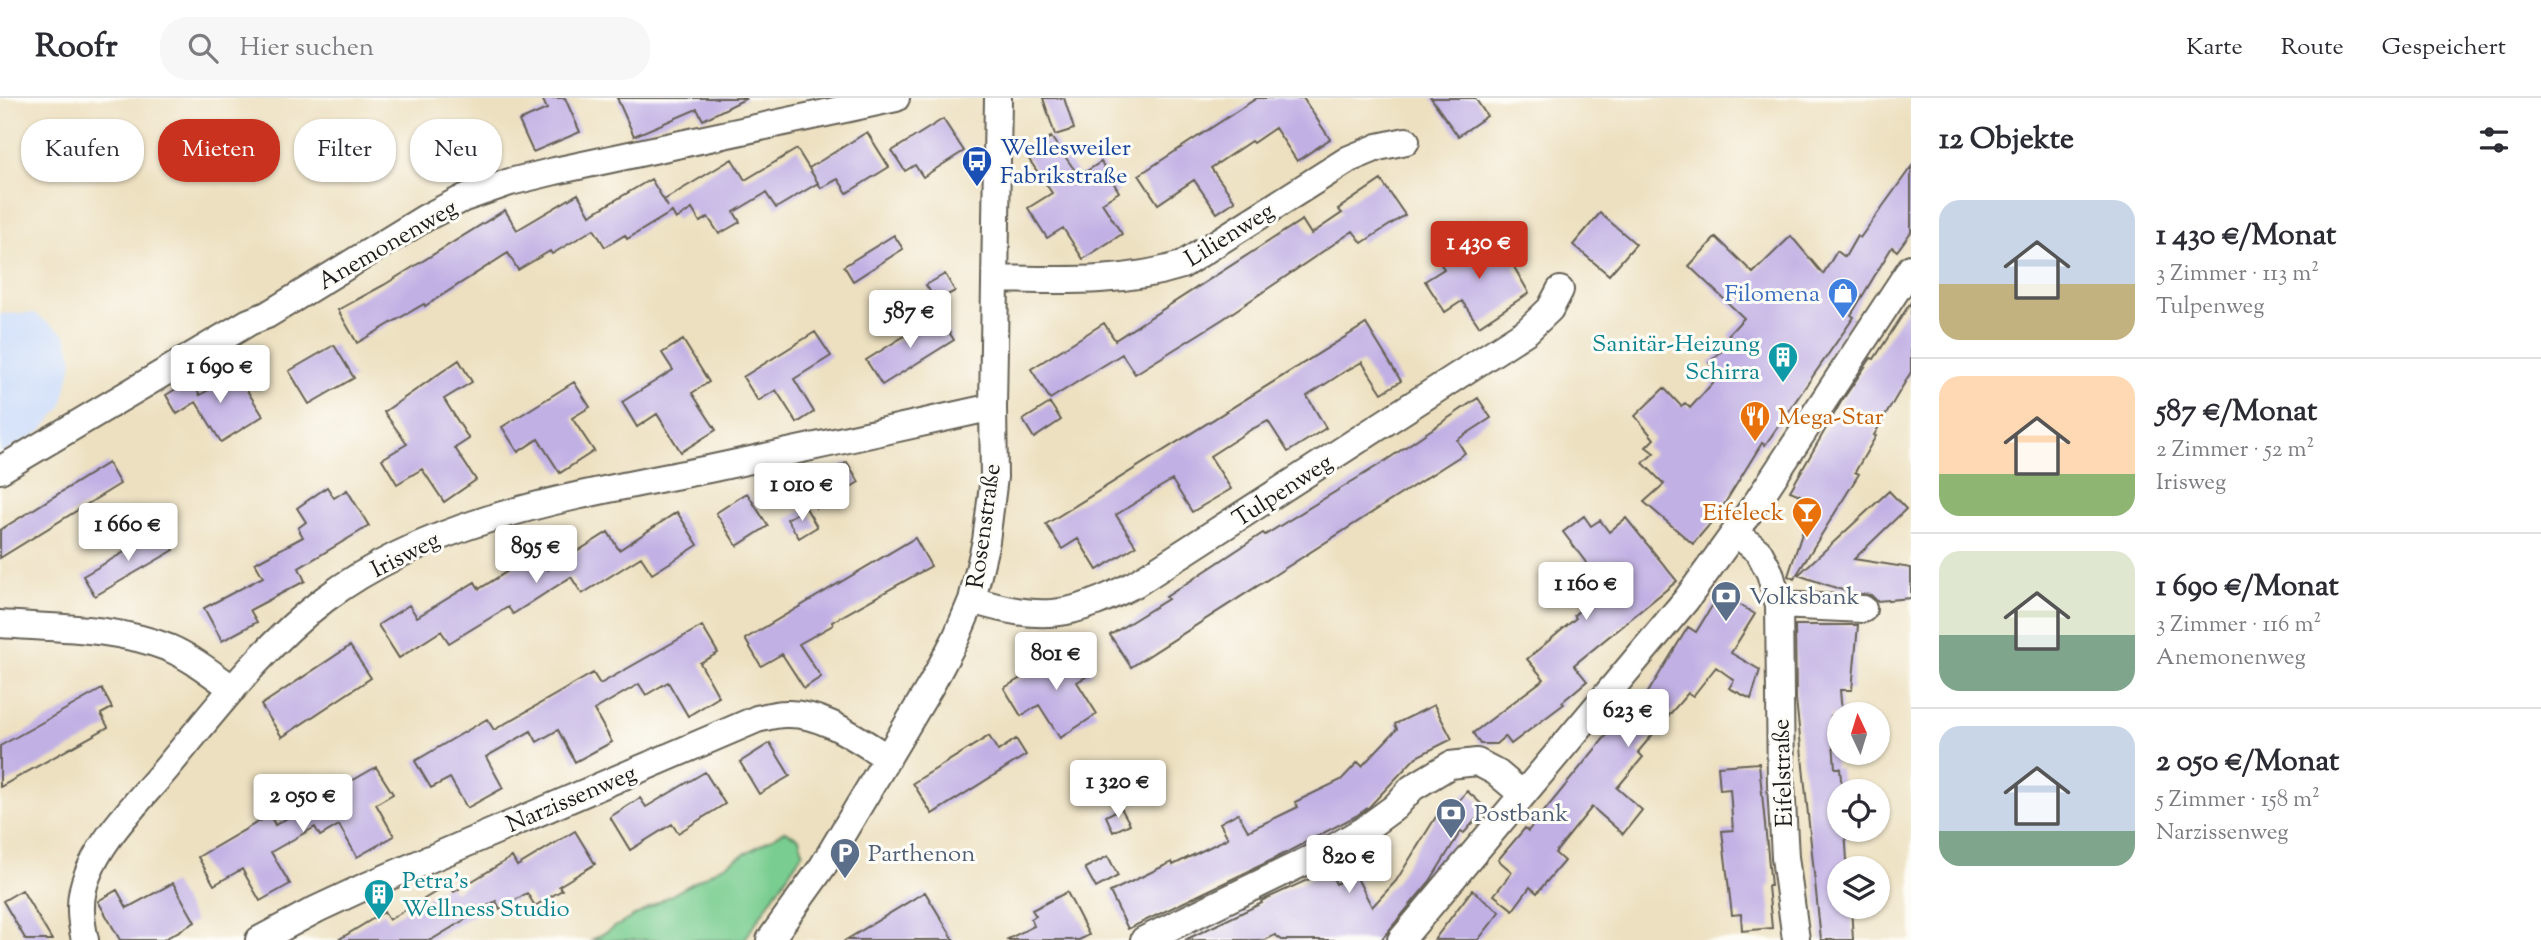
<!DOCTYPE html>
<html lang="de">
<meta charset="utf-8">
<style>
body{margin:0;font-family:"Sorts Mill Goudy",serif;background:#f7f7f7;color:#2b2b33;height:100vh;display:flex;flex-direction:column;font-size:26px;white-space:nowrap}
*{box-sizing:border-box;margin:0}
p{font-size:23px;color:#7c7c81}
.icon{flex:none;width:38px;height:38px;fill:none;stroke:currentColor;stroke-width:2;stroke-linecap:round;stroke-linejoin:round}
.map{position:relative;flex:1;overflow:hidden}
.side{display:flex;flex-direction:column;background:#fff;width:630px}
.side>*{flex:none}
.banner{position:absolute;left:21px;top:21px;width:665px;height:63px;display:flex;gap:14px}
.needle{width:46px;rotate:356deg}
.fabs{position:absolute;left:1827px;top:604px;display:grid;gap:14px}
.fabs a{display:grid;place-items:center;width:63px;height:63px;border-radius:50%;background:#fff;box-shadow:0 2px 5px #0004;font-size:35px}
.price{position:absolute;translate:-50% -60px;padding:0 16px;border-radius:7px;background:#fff;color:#222;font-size:23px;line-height:46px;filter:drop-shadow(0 2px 4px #0008)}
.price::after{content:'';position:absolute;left:50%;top:42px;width:21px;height:16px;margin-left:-10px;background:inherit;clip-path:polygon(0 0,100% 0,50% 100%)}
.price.active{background:#c8321e;color:#fff}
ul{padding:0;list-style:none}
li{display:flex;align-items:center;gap:21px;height:175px;padding:0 28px}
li+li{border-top:2px solid #e1e1e2}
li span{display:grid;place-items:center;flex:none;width:196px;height:140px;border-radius:21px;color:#555}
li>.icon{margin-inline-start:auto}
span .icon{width:84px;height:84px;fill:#fffc;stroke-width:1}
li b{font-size:30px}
h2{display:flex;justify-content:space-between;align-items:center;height:84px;padding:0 28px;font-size:30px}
.pill{padding:0 24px;border-radius:28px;background:#fff;box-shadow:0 2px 5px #0004;font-size:24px;line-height:63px}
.pill.active{background:#c8321e;color:#fff}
header{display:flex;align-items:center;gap:42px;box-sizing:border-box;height:98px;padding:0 35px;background:#fff;border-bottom:2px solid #e1e1e2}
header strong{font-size:33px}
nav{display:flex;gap:38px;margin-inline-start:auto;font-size:24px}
.search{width:490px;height:63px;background:#f7f7f7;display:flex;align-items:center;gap:18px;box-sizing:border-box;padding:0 24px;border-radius:28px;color:#7c7c81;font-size:26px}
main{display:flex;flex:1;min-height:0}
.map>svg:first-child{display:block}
</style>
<header>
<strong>Roofr</strong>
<div class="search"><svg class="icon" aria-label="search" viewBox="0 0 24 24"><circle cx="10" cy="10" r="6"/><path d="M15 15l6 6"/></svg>Hier suchen</div>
<nav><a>Karte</a><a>Route</a><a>Gespeichert</a></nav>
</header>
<main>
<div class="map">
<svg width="1911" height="842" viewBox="0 0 1911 842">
<rect width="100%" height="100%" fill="#fdfcf7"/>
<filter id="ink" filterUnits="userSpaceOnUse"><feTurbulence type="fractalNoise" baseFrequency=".0143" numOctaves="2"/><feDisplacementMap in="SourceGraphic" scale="14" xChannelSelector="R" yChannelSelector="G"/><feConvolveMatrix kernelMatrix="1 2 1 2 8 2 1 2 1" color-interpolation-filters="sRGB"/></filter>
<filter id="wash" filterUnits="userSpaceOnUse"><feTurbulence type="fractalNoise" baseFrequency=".00686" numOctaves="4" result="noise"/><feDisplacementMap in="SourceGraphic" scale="28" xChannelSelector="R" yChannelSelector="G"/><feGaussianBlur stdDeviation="1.57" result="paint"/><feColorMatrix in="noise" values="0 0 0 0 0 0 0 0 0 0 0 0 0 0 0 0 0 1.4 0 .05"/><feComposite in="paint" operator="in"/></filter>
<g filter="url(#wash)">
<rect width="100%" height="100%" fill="#ede0c0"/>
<path fill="#cbdcf9" d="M34,215L66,237L73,262L62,309L41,333L0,357V216Z"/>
<path fill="#79cd90" stroke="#4a7456" stroke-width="2" d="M785,733L799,740L803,754L744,842H592Z"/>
<g id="blocks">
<path fill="#c1b0e4" d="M542,0H565L580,34L533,54L519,23L547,11Z
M617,0H747L703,22L697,11L634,38Z
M1043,0H1064L1074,31L1055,37Z
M1257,0H1303L1330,41L1297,63L1275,30L1253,45L1251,43L1211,70L1235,103L1217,115L1194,82L1158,106L1139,77Z
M1431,0H1475L1487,18L1458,38Z
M943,21L964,53L923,79L915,67L905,73L892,53Z
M867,34L889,69L847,95L838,81L821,90L809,70Z
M1051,39L1079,78L1101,64L1119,94L1102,105L1122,136L1083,161L1063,130L1047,140L1028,110L1052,95L1026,57Z
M797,51L818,85L776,110L766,95L734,114L740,124L719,136L708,119L700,124L692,111L676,121L672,114L627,141L625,137L605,149L594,131L552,156L550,153L518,172L508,155L425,208L424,206L357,245L338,212L384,187L505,112L517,132L578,96L590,117L651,81L668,109L664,102L732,61L745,82Z
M1911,69V134L1897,153L1892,149L1851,217L1854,219L1765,347L1762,345L1717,418L1693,446L1644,404L1664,386L1643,365L1654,355L1646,349L1654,341L1635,318L1664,290L1681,308L1685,305L1690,310L1721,276L1709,265L1733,242L1728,237L1744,220L1689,168L1716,139L1753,175L1791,138L1823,176L1837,153L1845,159L1857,138L1860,140Z
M1381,82L1405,117L1362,145L1353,133L1223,221L1135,276L1122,256L1050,301L1031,271L1104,225L1115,242L1302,122L1311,136L1342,115L1338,111Z
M1600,115L1636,146L1609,177L1573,147Z
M894,137L903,151L853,183L844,168Z
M1496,137L1517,167L1514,169L1529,195L1479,228L1462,203L1445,214L1425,183L1444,171L1437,160L1454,149L1461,160Z
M945,176L955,193L936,203L926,187Z
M1911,204V274L1874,337L1876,338L1855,374L1859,376L1794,481L1788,478L1813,402L1790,393L1841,304L1871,260L1874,261Z
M938,217L954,242L882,287L866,262Z
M1366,226L1401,283L1382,295L1362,264L1344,274L1307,298L1326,330L1288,354L1268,323L1252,331L1210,358L1231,391L1192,414L1172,382L1157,391L1116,417L1136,448L1097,472L1078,441L1062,451L1046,426Z
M815,234L831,258L794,281L814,314L797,325L776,292L758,303L743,279Z
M683,242L709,284L692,295L716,332L681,354L657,316L637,329L622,304L673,272L662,255Z
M334,247L354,280L309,306L289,273Z
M459,262L472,284L444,301L469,341L455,350L476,382L444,404L422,371L397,386L382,361L407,346L384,314Z
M236,275L263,318L221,344L196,304L177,316L166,297L191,282L200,297Z
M574,284L590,309L572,320L594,353L560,375L538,341L518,354L502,329Z
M1478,300L1491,320L1457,342L1465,355L1131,569L1110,537L1168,501L1166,499L1263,435L1265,437L1382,365Z
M1050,305L1061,322L1034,340L1023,322Z
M847,364L859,384L816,410L801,384L820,373L823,378Z
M108,365L120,386L0,460V432Z
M327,389L334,400L347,392L369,428L299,470L305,483L250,512L257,524L222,543L204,510L263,479L255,465L303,439L298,430L306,424L297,410Z
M1889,393L1906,411L1854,461L1911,470V500L1877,503L1871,497L1851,495L1798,477Z
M747,395L768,428L737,448L716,415Z
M806,410L817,429L799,440L787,421Z
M677,414L698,447L652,476L641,459L582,496L571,479L513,516L508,509L449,545L441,533L399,560L378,527L409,507L417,519L475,484L479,491L537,455L548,472L608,434L619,452Z
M1584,418L1591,428L1600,422L1609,434L1626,420L1677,483L1574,567L1587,583L1562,604L1564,606L1511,646L1505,638L1496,646H1480L1473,635L1544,581L1527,561L1576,520L1574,517L1606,491L1563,434Z
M162,432L174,452L95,498L83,478Z
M915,440L931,468L832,524L833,527L799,546L821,579L804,590L782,556L761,568L745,541Z
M1720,495L1755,516L1731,555L1760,572L1751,601L1729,590L1734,582L1716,569L1693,598L1688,595L1658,630L1638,654L1643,659L1617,690L1642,712L1623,736L1592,709L1555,755L1564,763L1537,795L1530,789L1513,812L1494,797L1512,774L1498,762L1525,730L1528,733L1619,622L1623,626L1644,601L1688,529L1696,534Z
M1795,527H1858L1852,592H1840L1842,616L1831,618L1835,670H1840L1842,693H1839V732H1845L1847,762V770H1839V808H1851L1853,842H1821L1796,601Z
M702,528L718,555L700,565L719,599L688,618L668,584L646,597L639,586L594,612L612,644L575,664L558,632L537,644L531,633L486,659L503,690L467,710L450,680L431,690L415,663L487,621L494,632L593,575L600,586Z
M1076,547L1093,575L1077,584L1097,616L1060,640L1039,607L1021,618L1004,590Z
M350,548L371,580L282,639L261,607Z
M102,591L112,610L101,616L108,629L0,689V648Z
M1434,607L1452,641L1416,659L1369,709L1356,718L1272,762L1128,831L1110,794L1172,764L1173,767L1228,740L1220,725L1238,715L1248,733L1298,709L1295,704L1341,682L1358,664L1362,668L1397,631L1395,626Z
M989,638L998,653L1016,641L1026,657L932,716L913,685Z
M770,645L790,678L759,696L740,664Z
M1759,665L1771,788H1768L1772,830L1742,833L1741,816L1732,817L1722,733L1733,732L1730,691L1720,692L1718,668Z
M376,669L393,696L376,706L394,738L357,759L339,727L320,738L315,729L271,754L290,786L260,803L242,771L214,787L198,759L270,717L275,727Z
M705,674L725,706L678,735L672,726L630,752L610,719L640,700L646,709Z
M1467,693L1486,710L1464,735L1461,733L1430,783L1381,842H1282L1275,837L1265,842H1185L1262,805L1261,803L1329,772L1336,786L1355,776L1372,809L1396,783L1439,714L1445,719Z
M1121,710L1130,726L1113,734L1106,718Z
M575,733L595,766L559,788L562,792L535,808L527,795L500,811L496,803L431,842H338L384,814L389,822L449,786L454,794L512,759L517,768Z
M1108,758L1118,778L1096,790L1085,770Z
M173,785L195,824L163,842H120L98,803L117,792L127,810Z
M22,792L52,842H26L3,803Z
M1472,792L1500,814L1478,842H1434Z
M925,794L954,842H846Z
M1067,794L1089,837L1079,842H1006L1034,828L1031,821L1036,818L1032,812Z"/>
</g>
</g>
<g filter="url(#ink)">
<use href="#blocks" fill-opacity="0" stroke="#656155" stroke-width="2"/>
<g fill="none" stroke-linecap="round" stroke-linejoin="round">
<g stroke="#656155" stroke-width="30">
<path id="minor" d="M995,181C1057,182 1122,186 1182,167L1349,61L1378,49L1406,43
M0,372L249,224L267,217L425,120L464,100L510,84L555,73L896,0
M1736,435L1759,454L1770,475L1779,507L1781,686L1785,759L1796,842
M972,502C1043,524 1070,519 1135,486L1527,233L1550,211L1560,192
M1779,507L1863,511
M0,526C56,530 117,529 169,550C192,560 212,576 233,591
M85,842C81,825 79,808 83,791C93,748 137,705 166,671C216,611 263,548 325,501C437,418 576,398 709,371C804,351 898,330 993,309
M259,842L317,811L362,790L757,621C766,619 776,616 785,616C822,614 857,641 888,660
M770,842L823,768L931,587L956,540L972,502L986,443L994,379L993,309L998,0
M1144,842L1335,749L1365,731L1395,709L1412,690L1450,667L1477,664L1496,674L1522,696
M1401,842L1686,502L1759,401L1911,170"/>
</g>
<use href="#minor" stroke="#fff" stroke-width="26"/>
</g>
</g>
<defs>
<g id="bus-pin" transform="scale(1.575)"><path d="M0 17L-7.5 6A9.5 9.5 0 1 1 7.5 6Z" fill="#1a4fb4" stroke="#fdfcf7"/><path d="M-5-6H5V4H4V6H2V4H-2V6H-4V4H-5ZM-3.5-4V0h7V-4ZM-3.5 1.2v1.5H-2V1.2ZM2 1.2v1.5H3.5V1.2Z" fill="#fff"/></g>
<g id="shop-pin" transform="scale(1.575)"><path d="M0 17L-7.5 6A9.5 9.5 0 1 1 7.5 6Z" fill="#3f7fe0" stroke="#fdfcf7"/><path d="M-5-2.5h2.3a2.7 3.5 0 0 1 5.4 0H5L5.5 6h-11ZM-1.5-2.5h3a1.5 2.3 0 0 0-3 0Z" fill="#fff"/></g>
<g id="building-pin" transform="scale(1.575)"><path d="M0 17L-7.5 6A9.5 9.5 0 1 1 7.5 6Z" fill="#0f9aa8" stroke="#fdfcf7"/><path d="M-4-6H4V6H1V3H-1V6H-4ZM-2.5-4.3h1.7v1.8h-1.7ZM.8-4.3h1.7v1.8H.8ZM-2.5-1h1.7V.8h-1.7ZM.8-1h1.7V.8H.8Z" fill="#fff"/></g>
<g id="restaurant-pin" transform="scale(1.575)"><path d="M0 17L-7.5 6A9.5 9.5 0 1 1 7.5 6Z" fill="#e8710a" stroke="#fdfcf7"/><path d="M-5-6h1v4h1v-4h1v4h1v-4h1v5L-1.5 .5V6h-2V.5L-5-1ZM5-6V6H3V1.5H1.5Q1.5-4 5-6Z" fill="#fff"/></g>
<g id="bar-pin" transform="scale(1.575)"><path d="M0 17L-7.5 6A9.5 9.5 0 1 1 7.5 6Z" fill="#e8710a" stroke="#fdfcf7"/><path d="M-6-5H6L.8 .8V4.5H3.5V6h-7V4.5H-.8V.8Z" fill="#fff"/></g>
<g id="bank-pin" transform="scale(1.575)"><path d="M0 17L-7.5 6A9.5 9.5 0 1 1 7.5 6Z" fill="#5c6f8a" stroke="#fdfcf7"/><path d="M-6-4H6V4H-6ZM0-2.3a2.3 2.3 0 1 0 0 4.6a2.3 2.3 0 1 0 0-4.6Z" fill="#fff"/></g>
<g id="parking-pin" transform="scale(1.575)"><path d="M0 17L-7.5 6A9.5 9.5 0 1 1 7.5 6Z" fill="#5c6f8a" stroke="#fdfcf7"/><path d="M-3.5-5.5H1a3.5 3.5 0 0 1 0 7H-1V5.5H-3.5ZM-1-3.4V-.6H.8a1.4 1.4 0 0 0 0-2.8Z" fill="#fff"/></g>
</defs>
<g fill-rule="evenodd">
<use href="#bus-pin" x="977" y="63"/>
<use href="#shop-pin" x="1843" y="195"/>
<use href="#building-pin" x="1783" y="259"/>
<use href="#restaurant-pin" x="1755" y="318"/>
<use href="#bar-pin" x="1807" y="414"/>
<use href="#bank-pin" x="1726" y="498"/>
<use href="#bank-pin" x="1451" y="715"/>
<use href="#parking-pin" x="845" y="755"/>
<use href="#building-pin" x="379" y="796"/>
</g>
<g text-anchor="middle" stroke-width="6" stroke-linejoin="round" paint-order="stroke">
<g font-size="24" fill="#164399" stroke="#fdfcf7" text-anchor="start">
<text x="1000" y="57">Wellesweiler<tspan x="1000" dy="28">Fabrikstraße</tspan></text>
</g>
<g font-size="24" fill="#1c1c1c" stroke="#fdfcf7">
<text transform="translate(1229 136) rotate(-32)" y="8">Lilienweg</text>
<text transform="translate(387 146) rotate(-30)" y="8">Anemonenweg</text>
<text transform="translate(1282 392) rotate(-33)" y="8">Tulpenweg</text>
<text transform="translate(983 428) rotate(-82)" y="8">Rosenstraße</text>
<text transform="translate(405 456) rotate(-27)" y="8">Irisweg</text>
<text transform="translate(1782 675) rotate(-92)" y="8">Eifelstraße</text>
<text transform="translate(571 700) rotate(-23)" y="8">Narzissenweg</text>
</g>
<g font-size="24" fill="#366cbe" stroke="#fdfcf7" text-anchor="end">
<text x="1820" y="203">Filomena</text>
</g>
<g font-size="24" fill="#0d838f" stroke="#fdfcf7" text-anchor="end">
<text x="1760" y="253">Sanitär-Heizung<tspan x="1760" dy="28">Schirra</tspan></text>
<text x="402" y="790" text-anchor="start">Petra's<tspan x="402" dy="28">Wellness Studio</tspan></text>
</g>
<g font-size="24" fill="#c56008" stroke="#fdfcf7" text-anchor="start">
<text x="1778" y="326">Mega-Star</text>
<text x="1784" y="422" text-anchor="end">Eifeleck</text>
</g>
<g font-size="24" fill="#4e5e75" stroke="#fdfcf7" text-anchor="start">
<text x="1749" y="506">Volksbank</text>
<text x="1474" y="723">Postbank</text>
<text x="868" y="763">Parthenon</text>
</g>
</g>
</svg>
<div class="fabs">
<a><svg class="needle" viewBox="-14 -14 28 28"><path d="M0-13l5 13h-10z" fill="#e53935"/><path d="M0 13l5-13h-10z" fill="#7c7c81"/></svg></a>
<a><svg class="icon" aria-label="locate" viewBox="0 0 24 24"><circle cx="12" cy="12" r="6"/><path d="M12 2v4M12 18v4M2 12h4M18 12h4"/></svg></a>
<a><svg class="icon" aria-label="layers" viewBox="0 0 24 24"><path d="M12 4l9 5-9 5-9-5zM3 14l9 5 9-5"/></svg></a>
</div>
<b class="price active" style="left:1479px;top:183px">1 430 €</b>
<b class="price" style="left:910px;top:252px">587 €</b>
<b class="price" style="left:220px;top:307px">1 690 €</b>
<b class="price" style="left:802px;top:425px">1 010 €</b>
<b class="price" style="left:128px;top:465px">1 660 €</b>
<b class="price" style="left:536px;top:487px">895 €</b>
<b class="price" style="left:1586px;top:524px">1 160 €</b>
<b class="price" style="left:1056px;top:594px">801 €</b>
<b class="price" style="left:1628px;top:651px">623 €</b>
<b class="price" style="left:1118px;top:722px">1 320 €</b>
<b class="price" style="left:303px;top:736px">2 050 €</b>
<b class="price" style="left:1349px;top:797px">820 €</b>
<div class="banner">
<a class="pill">Kaufen</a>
<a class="pill active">Mieten</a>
<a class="pill">Filter</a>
<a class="pill">Neu</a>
</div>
</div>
<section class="side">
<h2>12 Objekte<svg class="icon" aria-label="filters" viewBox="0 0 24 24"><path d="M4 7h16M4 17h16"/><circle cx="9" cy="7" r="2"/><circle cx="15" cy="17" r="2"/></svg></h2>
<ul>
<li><span style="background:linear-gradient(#c9d6e8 60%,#c2b280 0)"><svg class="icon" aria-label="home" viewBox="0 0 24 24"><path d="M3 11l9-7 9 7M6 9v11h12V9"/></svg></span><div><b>1 430 €/Monat</b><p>3 Zimmer · 113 m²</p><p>Tulpenweg</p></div></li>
<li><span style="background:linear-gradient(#ffd9b3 70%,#8fb573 0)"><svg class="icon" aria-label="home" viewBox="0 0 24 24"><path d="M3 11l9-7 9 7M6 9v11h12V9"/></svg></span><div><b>587 €/Monat</b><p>2 Zimmer · 52 m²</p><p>Irisweg</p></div></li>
<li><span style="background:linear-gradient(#dfe7d0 60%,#7fa58c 0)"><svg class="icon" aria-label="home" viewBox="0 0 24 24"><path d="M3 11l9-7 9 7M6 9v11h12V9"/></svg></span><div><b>1 690 €/Monat</b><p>3 Zimmer · 116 m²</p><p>Anemonenweg</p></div></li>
<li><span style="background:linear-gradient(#c9d6e8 75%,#7fa58c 0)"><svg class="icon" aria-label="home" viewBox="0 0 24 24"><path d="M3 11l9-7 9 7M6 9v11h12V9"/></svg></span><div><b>2 050 €/Monat</b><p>5 Zimmer · 158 m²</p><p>Narzissenweg</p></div></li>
</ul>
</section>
</main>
